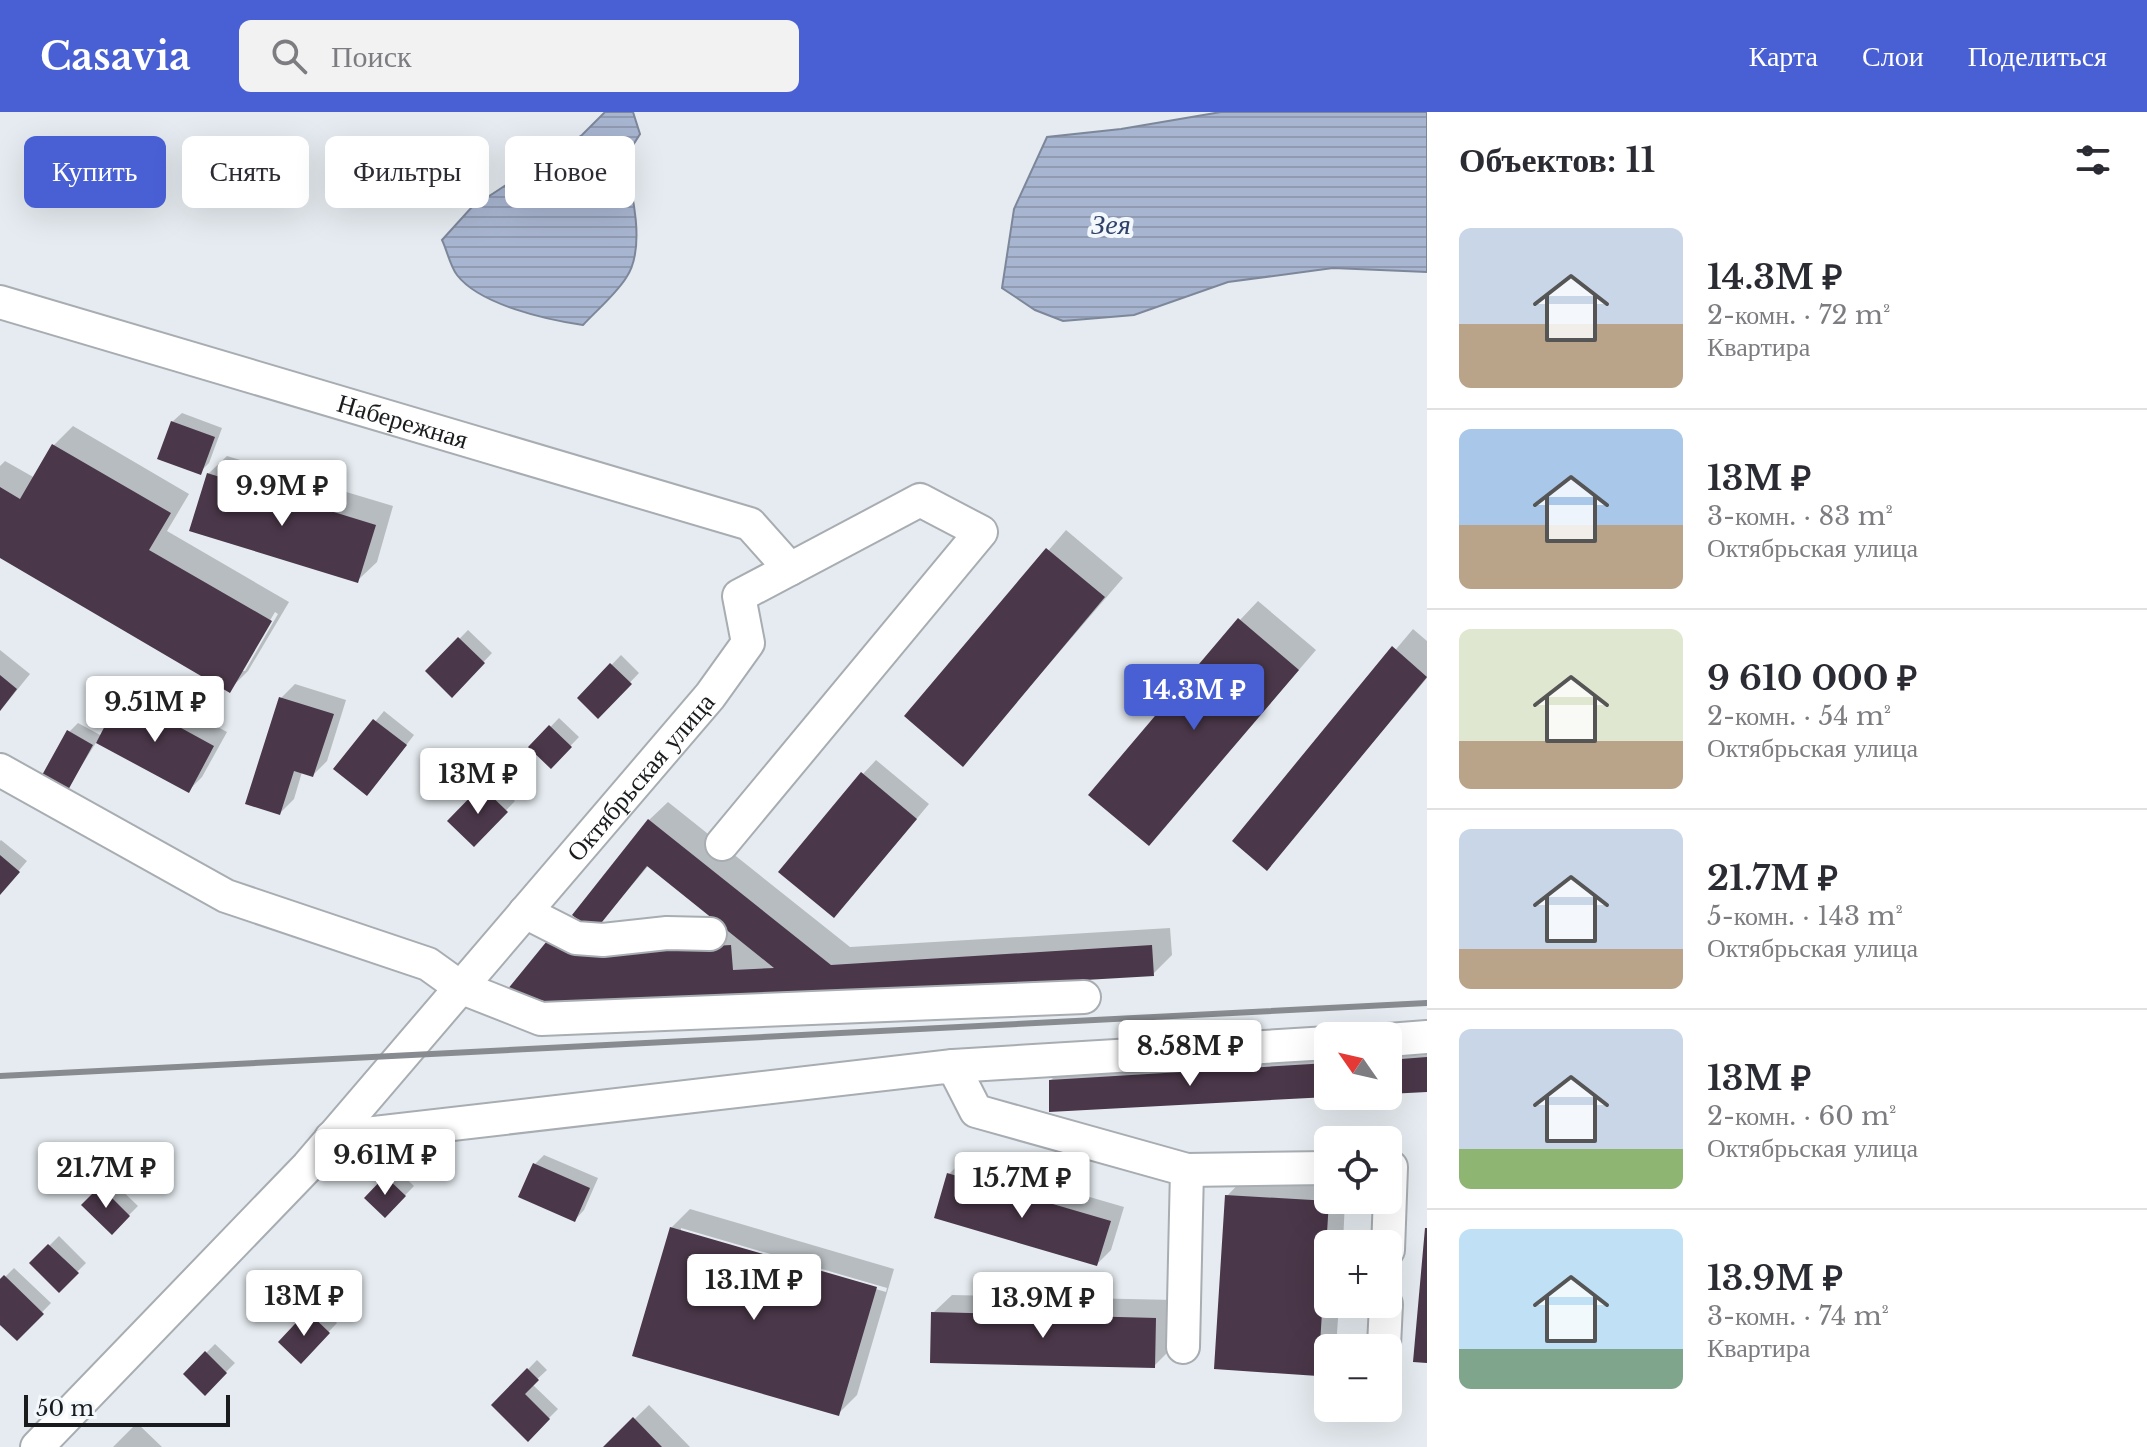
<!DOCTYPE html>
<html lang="ru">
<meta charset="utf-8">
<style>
body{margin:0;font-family:"Libre Baskerville",serif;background:#f2f2f3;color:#2b2b33;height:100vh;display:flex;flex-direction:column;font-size:30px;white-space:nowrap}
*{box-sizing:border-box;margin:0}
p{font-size:26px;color:#7c7c81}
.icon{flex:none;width:44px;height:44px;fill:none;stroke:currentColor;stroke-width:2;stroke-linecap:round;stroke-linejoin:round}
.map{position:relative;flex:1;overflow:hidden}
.side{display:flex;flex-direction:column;background:#fff;width:720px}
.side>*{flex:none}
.hud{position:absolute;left:24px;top:24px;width:760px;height:72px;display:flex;gap:16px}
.needle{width:52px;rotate:304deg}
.tools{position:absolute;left:1314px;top:910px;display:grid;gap:16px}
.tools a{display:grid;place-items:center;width:88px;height:88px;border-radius:12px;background:#fff;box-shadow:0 8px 32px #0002;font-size:40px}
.scale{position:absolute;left:24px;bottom:20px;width:206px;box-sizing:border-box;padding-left:8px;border:4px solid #191b1d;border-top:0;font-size:22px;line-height:28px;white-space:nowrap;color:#191b1d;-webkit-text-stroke:6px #f3f8fd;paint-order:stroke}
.price{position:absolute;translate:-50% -68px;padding:0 18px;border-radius:8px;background:#fff;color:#222;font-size:26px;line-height:52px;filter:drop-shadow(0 2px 4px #0008)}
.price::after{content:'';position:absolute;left:50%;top:48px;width:24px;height:18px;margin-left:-12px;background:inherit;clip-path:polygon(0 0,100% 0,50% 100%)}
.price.current{background:#495fd4;color:#fff}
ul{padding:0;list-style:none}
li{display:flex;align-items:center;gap:24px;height:200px;padding:0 32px}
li+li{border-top:2px solid #e1e1e2}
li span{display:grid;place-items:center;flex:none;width:224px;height:160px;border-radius:12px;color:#555}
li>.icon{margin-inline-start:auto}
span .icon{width:96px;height:96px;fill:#fffc;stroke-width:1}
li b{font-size:34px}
h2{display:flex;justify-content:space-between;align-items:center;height:96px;padding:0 32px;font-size:34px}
.tag{padding:0 28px;border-radius:12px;background:#fff;box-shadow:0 8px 32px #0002;font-size:28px;line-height:72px}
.tag.current{background:#495fd4;color:#fff}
header{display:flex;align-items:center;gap:48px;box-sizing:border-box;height:112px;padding:0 40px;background:#495fd4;color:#fff}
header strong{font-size:38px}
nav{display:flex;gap:44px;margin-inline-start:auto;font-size:28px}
.search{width:560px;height:72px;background:#f2f2f3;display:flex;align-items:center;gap:20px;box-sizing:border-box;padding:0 28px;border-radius:12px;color:#7c7c81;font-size:30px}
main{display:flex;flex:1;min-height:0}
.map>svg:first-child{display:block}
</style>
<header>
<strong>Casavia</strong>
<div class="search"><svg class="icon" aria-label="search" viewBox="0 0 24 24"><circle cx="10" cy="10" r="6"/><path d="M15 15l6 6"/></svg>Поиск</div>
<nav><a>Карта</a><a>Слои</a><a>Поделиться</a></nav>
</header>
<main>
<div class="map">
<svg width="1427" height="1335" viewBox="0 0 1427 1335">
<defs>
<pattern id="water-rules" width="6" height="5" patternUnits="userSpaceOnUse" patternTransform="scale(2)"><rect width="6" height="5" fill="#a8b5d0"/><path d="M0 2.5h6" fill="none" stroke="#909bb2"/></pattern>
</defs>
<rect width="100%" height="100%" fill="#e5ebf0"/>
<path fill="url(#water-rules)" stroke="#7d879a" stroke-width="2" d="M605,0H633L640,22L623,49C633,79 646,137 626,166C615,183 597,198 583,213C548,208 480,193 457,163C450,154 447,138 442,128L471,96L582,23Z
M1221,0H1427V160L1333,156L1228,170L1134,203L1063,209L1035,198L1002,176L1014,97L1047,25L1121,17Z"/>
<path fill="#0003" fill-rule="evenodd" d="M182,301L222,316L209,351L200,360L172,310Z
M73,314L189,382L167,419L289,490L248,559L229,578L0,444V354L5,349L35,366L54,333ZM275,500L278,502L245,559H240Z
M227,344L393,394L377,450L358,468L208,362Z
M1066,418L1123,466L963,652L907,604Z
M1258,489L1316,538L1149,732L1240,508Z
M1413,517L1427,529V566L1267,756L1235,729Z
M468,518L492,541L452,583L428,559Z
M0,538L30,562L0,599Z
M621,543L639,561L598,604L580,586Z
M136,571L227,620L202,665L188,679L97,629L67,677L69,620L78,611L102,624L122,585Z
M295,572L346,588L327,649L313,663L302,660L294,687L280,701L281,586Z
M384,599L414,623L376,672L336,657Z
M559,606L579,625L551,654L531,635Z
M876,648L929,692L848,789L863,662Z
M491,666L515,689L474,732L450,709Z
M668,690L850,835L1170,816L1172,843L1153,862L573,896L548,830L728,816L649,753L594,818L649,708Z
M1,728L27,749L0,781V729Z
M1427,943V978L1388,980V945Z
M1328,948V983L1051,968L1055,964Z
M544,1043L598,1066L584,1098L575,1108L535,1052Z
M963,1048L1124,1095L1111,1138L1097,1152L949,1062Z
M395,1056L414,1074L385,1104L367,1086Z
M1245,1065L1328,1070V1088H1345L1343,1132H1328V1192H1339L1336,1236H1328V1251L1317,1262L1227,1084Z
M110,1067L138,1094L112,1120L84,1093Z
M690,1097L894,1157L857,1283L838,1302L671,1116ZM681,1116L887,1176L886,1180L681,1120Z
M59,1124L86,1151L59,1178L32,1151Z
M14,1156L51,1191L17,1226L0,1210V1170Z
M952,1183L1174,1188L1173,1235L1154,1254L933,1201Z
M318,1192L337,1211L301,1249L281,1230Z
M215,1232L235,1251L205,1281L185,1262Z
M537,1248L547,1258L532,1272L558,1297L528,1327L493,1293Z
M649,1293L690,1335H606Z
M137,1311L162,1335H113Z"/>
<path fill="#4a3749" d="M171,309L215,325L201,363L157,347Z
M52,332L171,401L149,438L272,509L230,581L0,446V375L20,387Z
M207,361L376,413L358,471L189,419Z
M1046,436L1105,485L963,655L904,604Z
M1238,506L1299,558L1149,734L1088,683Z
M458,525L485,551L452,586L425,559Z
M1392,534L1427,565L1267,759L1232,729Z
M610,551L632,572L598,607L577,586Z
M0,563L17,577L0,599Z
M121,583L214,634L189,681L96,631Z
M279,585L334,602L313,665L294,659L280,703L245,692Z
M373,607L407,633L367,684L333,657Z
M549,613L572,635L551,657L528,635Z
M67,618L93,633L67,680L41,665Z
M861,660L917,707L834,806L778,760Z
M481,674L508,700L474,735L447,709Z
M648,707L831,853L1152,833L1154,864L573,898L507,878L547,829L570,842L731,833L733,858L774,856L647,754L594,820L572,803Z
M0,743L20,760L0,783Z
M1427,945V980L1388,982V948Z
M1328,951V985L1049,1000V968Z
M533,1051L590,1076L575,1110L518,1085Z
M947,1061L1111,1109L1097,1154L934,1106Z
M385,1064L406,1084L385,1106L364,1086Z
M100,1074L130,1104L112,1123L81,1093Z
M1225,1083L1329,1089L1318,1264L1214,1257Z
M670,1115L877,1175L839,1304L632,1244Z
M1425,1116H1427V1251L1413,1250Z
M48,1132L79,1161L59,1181L29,1151Z
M4,1163L44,1202L17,1229L0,1213V1167Z
M307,1199L330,1221L301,1252L278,1230Z
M931,1200L1156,1206L1155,1256L930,1251Z
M205,1239L227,1261L205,1284L183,1262Z
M527,1256L539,1268L525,1282L550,1307L528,1330L491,1293Z
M633,1305L662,1335H603Z"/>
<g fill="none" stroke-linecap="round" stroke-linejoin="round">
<g stroke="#a8adb2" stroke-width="36">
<g id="minor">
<path id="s1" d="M0,190L750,412L790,457"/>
<path d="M0,658L226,784L428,852L460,875L541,907L1084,885"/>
<path d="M525,800L576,826L603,828L667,821L710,822"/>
<path d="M1388,928L1427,925"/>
<path d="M953,954L1328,931"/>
<path d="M331,1026L953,954L976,999L1187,1058L1328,1056"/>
<path d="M1388,1055H1391L1388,1138"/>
<path d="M1384,1234L1386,1192"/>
<path d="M1183,1235L1187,1058"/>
<path id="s2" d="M37,1335L308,1054L710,584L748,531L739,484L920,388L981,420L722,732"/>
</g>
</g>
<use href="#minor" stroke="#fff" stroke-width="32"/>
<path stroke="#888c90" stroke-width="6" d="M0,964L1427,891"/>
</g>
<g text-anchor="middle" stroke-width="8" stroke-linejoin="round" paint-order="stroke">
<g font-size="26" fill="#191b1d" stroke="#f3f8fd">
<text dy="9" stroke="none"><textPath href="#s1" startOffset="420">Набережная</textPath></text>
<text dy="9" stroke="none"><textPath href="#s2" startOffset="902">Октябрьская улица</textPath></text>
</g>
<g font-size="28" font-style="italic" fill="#304269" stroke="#f3f8fd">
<text x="1111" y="122">Зея</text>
</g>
</g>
</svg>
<div class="tools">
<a><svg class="needle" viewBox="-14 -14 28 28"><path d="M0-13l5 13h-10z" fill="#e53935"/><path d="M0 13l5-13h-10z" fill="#7c7c81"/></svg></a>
<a><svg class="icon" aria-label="locate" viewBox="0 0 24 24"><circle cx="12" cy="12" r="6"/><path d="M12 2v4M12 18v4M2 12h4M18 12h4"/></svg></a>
<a>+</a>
<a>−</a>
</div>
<div class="scale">50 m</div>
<b class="price" style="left:282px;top:416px">9.9M ₽</b>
<b class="price current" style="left:1194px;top:620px">14.3M ₽</b>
<b class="price" style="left:155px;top:632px">9.51M ₽</b>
<b class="price" style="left:478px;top:704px">13M ₽</b>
<b class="price" style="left:1190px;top:976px">8.58M ₽</b>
<b class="price" style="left:385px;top:1085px">9.61M ₽</b>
<b class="price" style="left:106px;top:1098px">21.7M ₽</b>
<b class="price" style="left:1022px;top:1108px">15.7M ₽</b>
<b class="price" style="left:754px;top:1210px">13.1M ₽</b>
<b class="price" style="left:304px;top:1226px">13M ₽</b>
<b class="price" style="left:1043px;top:1228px">13.9M ₽</b>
<div class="hud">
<a class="tag current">Купить</a>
<a class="tag">Снять</a>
<a class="tag">Фильтры</a>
<a class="tag">Новое</a>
</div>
</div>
<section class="side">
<h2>Объектов: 11<svg class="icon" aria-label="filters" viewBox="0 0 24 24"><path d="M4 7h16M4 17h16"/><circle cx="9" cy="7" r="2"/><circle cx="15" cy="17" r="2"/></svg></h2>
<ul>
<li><span style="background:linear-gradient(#c9d6e8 60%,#b9a48a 0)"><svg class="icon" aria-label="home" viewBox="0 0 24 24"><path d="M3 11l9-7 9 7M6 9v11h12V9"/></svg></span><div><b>14.3M ₽</b><p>2-комн. · 72 m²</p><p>Квартира</p></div></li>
<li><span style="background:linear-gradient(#a9c7e8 60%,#b9a48a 0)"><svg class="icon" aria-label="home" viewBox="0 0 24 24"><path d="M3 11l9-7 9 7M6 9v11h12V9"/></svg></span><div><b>13M ₽</b><p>3-комн. · 83 m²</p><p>Октябрьская улица</p></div></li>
<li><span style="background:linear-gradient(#dfe7d0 70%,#b9a48a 0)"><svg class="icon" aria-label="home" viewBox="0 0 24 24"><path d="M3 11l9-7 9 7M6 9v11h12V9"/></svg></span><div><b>9 610 000 ₽</b><p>2-комн. · 54 m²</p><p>Октябрьская улица</p></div></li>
<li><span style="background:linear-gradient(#c9d6e8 75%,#b9a48a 0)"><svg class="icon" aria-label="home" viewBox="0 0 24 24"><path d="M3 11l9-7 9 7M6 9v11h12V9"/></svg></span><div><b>21.7M ₽</b><p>5-комн. · 143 m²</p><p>Октябрьская улица</p></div></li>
<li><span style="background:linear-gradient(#c9d6e8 75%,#8fb573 0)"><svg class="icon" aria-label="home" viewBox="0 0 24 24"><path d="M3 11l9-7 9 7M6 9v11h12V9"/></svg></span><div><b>13M ₽</b><p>2-комн. · 60 m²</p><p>Октябрьская улица</p></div></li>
<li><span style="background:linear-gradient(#bfe0f5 75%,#7fa58c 0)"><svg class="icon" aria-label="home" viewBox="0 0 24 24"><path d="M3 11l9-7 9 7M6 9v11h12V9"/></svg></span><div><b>13.9M ₽</b><p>3-комн. · 74 m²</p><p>Квартира</p></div></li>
</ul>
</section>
</main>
